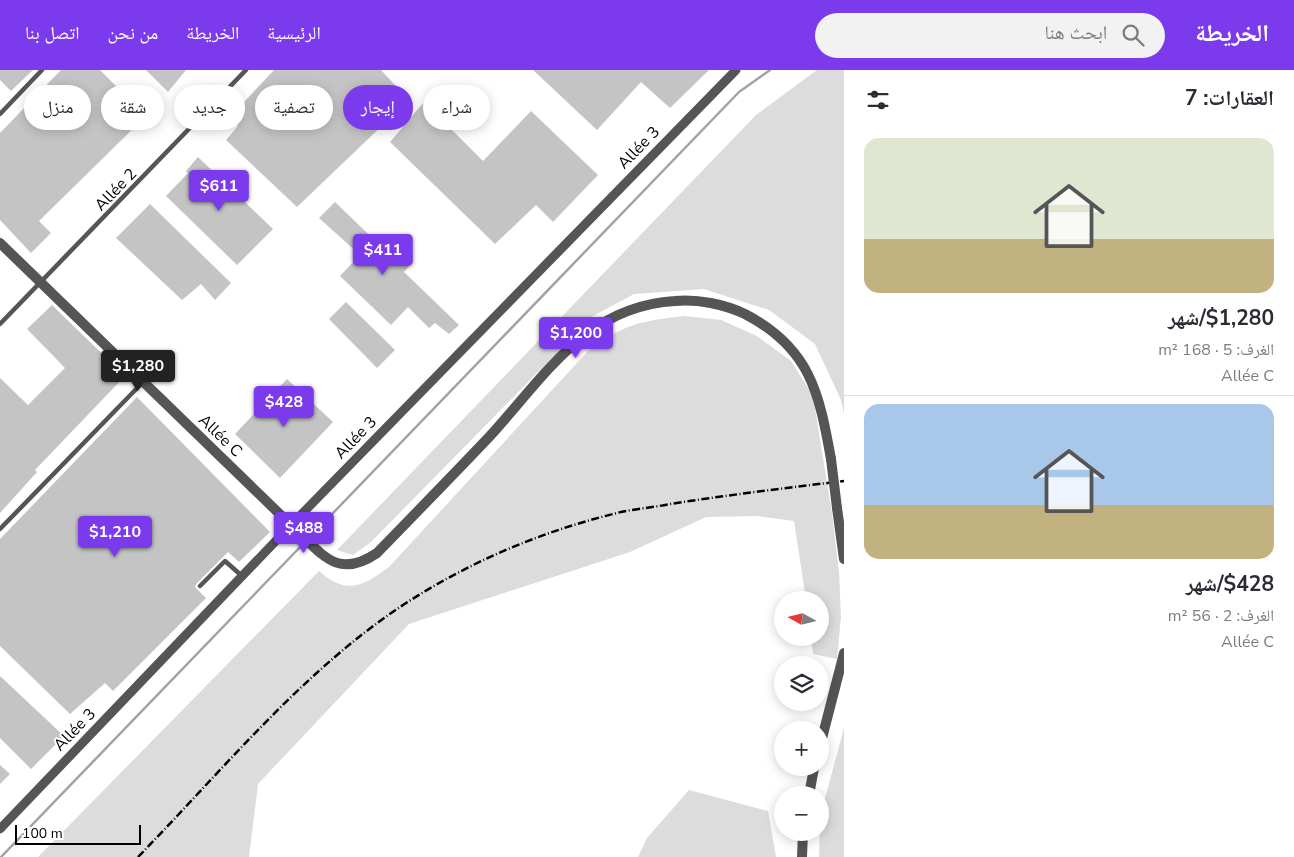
<!DOCTYPE html>
<html lang="ar">
<meta charset="utf-8">
<style>
body{margin:0;font-family:"Nunito Sans","Noto Naskh Arabic",sans-serif;background:#f2f2f3;color:#2b2b33;direction:rtl;height:100vh;display:flex;flex-direction:column;font-size:19px;white-space:nowrap}
*{box-sizing:border-box;margin:0}
p{font-size:16px;color:#7c7c81}
.icon{flex:none;width:28px;height:28px;fill:none;stroke:currentColor;stroke-width:2;stroke-linecap:round;stroke-linejoin:round}
.map{position:relative;flex:1;overflow:hidden;direction:ltr}
.side{display:flex;flex-direction:column;background:#fff;width:450px}
.side>*{flex:none}
.guide{position:absolute;left:15px;top:15px;width:475px;height:45px;direction:rtl;display:flex;gap:10px}
.needle{width:32px;rotate:278deg}
.controls{position:absolute;left:774px;top:521px;display:grid;gap:10px}
.controls a{display:grid;place-items:center;width:55px;height:55px;border-radius:50%;background:#fff;box-shadow:0 2px 12px #0003;font-size:25px}
.scale{position:absolute;left:15px;bottom:12px;width:126px;box-sizing:border-box;padding-left:5px;border:2px solid #000;border-top:0;font-size:14px;line-height:18px;white-space:nowrap;color:#000;-webkit-text-stroke:4px #fff;paint-order:stroke}
.price{position:absolute;translate:-50% -42px;padding:0 11px;border-radius:5px;background:#7c3aed;color:#fff;font-size:16px;line-height:32px;filter:drop-shadow(0 1px 2px #0008)}
.price::after{content:'';position:absolute;left:50%;top:30px;width:15px;height:11px;margin-left:-8px;background:inherit;clip-path:polygon(0 0,100% 0,50% 100%)}
.price.active{background:#222;color:#fff}
ul{padding:0;list-style:none}
li{display:grid;align-content:center;gap:10px;height:265px;padding:0 20px}
li+li{border-top:1px solid #e1e1e2}
li span{display:grid;place-items:center;height:155px;border-radius:15px;color:#555}
li>.icon{margin-inline-start:auto}
span .icon{width:90px;height:90px;fill:#fffc;stroke-width:1}
li b{font-size:21px}
h2{display:flex;justify-content:space-between;align-items:center;height:60px;padding:0 20px;font-size:21px}
.chip{padding:0 18px;border-radius:22px;background:#fff;box-shadow:0 2px 12px #0003;font-size:18px;line-height:45px}
.chip.active{background:#7c3aed;color:#fff}
header{display:flex;align-items:center;gap:30px;box-sizing:border-box;height:70px;padding:0 25px;background:#7c3aed;color:#fff}
header strong{font-size:24px}
nav{display:flex;gap:28px;margin-inline-start:auto;font-size:18px}
.search{width:350px;height:45px;background:#f2f2f3;display:flex;align-items:center;gap:12px;box-sizing:border-box;padding:0 18px;border-radius:28px;color:#7c7c81;font-size:19px}
main{display:flex;flex:1;min-height:0}
.map>svg:first-child{display:block}
</style>
<header>
<strong>الخريطة</strong>
<div class="search"><svg class="icon" aria-label="search" viewBox="0 0 24 24"><circle cx="10" cy="10" r="6"/><path d="M15 15l6 6"/></svg>ابحث هنا</div>
<nav><a>الرئيسية</a><a>الخريطة</a><a>من نحن</a><a>اتصل بنا</a></nav>
</header>
<main>
<section class="side">
<h2>العقارات: 7<svg class="icon" aria-label="filters" viewBox="0 0 24 24"><path d="M4 7h16M4 17h16"/><circle cx="9" cy="7" r="2"/><circle cx="15" cy="17" r="2"/></svg></h2>
<ul>
<li><span style="background:linear-gradient(#dfe7d0 65%,#c2b280 0)"><svg class="icon" aria-label="home" viewBox="0 0 24 24"><path d="M3 11l9-7 9 7M6 9v11h12V9"/></svg></span><div><b>$1,280/شهر</b><p>الغرف: 5 · 168 m²</p><p>Allée C</p></div></li>
<li><span style="background:linear-gradient(#a9c7e8 65%,#c2b280 0)"><svg class="icon" aria-label="home" viewBox="0 0 24 24"><path d="M3 11l9-7 9 7M6 9v11h12V9"/></svg></span><div><b>$428/شهر</b><p>الغرف: 2 · 56 m²</p><p>Allée C</p></div></li>
</ul>
</section>
<div class="map">
<svg width="844" height="787" viewBox="0 0 844 787">
<rect width="100%" height="100%" fill="#fff"/>
<path fill="#dcdcdc" d="M817,0H844V344L841,330L815,274L769,240L704,219L634,224L593,246L371,472L353,485L337,480L756,45Z
M684,246L721,250L757,266L791,291L813,326L832,444L839,502L841,547L837,589L813,584L811,568H820V530H806L794,451L757,446L706,447L630,482L409,554L258,714L249,787H38L319,501C346,525 362,517 389,497L588,281C623,254 641,251 684,246Z
M844,658V787H819L820,747Z
M689,720L768,741L776,787H638L647,768Z"/>
<g fill="none" stroke-linecap="round" stroke-linejoin="round">
<path stroke="#a3a3a3" stroke-width="2.5" d="M308,469L739,22L770,0
M1,787L304,473"/>
</g>
<path fill="#c4c4c4" d="M0,0H33L11,21L0,10Z
M61,0H100L146,46L39,151L51,163L31,183L0,150V63Z
M146,0H186L168,22Z
M274,0H381L409,30L297,137L226,70L238,56L230,47Z
M533,0H709L670,38L641,12L597,60Z
M424,32L483,91L531,41L598,105L553,152L536,135L495,174L390,72Z
M198,87L273,159L237,195L166,126L188,103L186,101Z
M335,132L391,186L394,182L409,196L404,202L459,255L449,264L435,253L429,258L408,237L391,255L340,206L360,185L319,148Z
M150,134L231,213L215,230L201,214L182,230L116,168Z
M346,232L395,280L377,298L329,249Z
M52,235L125,306L35,400L37,402L0,443V308L28,335L65,298L27,259Z
M287,309L333,352L280,408L235,364Z
M137,327L270,462L239,492L228,482L196,514L195,517L206,528L113,621L105,613L70,644L0,576V469Z
M0,606L64,666L31,699L0,668Z
M0,695L10,704L0,714Z"/>
<g fill="none" stroke-linecap="round" stroke-linejoin="round">
<path stroke="#555" stroke-width="4.5" d="M0,44L42,0
M0,254L246,0
M0,459L144,311
M200,516L225,491L242,506"/>
<path stroke="#555" stroke-width="9" d="M0,759L291,455L736,0"/>
<path stroke="#555" stroke-width="10" d="M0,173L291,455C321,482 336,511 377,483C415,444 453,405 490,366C545,306 586,236 675,231C698,229 724,234 745,244C810,278 819,322 831,389
M837,438L844,489
M820,676L844,583
M809,725L814,698
M802,787L803,762"/>
<path stroke="#000" stroke-width="2.5" stroke-dasharray="8 2.5 1 2.5" stroke-linecap="butt" d="M138,787C221,702 300,604 400,537C465,494 537,463 613,444C631,439 651,438 670,434C728,425 786,418 844,411"/>
<path stroke="#555" stroke-width="10" d="M831,389L837,438"/>
</g>
<g text-anchor="middle" stroke-width="4" stroke-linejoin="round" paint-order="stroke">
<g font-size="16" fill="#000" stroke="#fff">
<text transform="translate(638 77) rotate(-46)" y="6">Allée 3</text>
<text transform="translate(115 119) rotate(-46)" y="6">Allée 2</text>
<text transform="translate(221 365) rotate(44)" y="6">Allée C</text>
<text transform="translate(355 367) rotate(-46)" y="6">Allée 3</text>
<text transform="translate(74 659) rotate(-46)" y="6">Allée 3</text>
</g>
</g>
</svg>
<div class="controls">
<a><svg class="needle" viewBox="-14 -14 28 28"><path d="M0-13l5 13h-10z" fill="#e53935"/><path d="M0 13l5-13h-10z" fill="#7c7c81"/></svg></a>
<a><svg class="icon" aria-label="layers" viewBox="0 0 24 24"><path d="M12 4l9 5-9 5-9-5zM3 14l9 5 9-5"/></svg></a>
<a>+</a>
<a>−</a>
</div>
<div class="scale">100 m</div>
<b class="price" style="left:219px;top:142px">$611</b>
<b class="price" style="left:383px;top:206px">$411</b>
<b class="price" style="left:576px;top:289px">$1,200</b>
<b class="price active" style="left:138px;top:322px">$1,280</b>
<b class="price" style="left:284px;top:358px">$428</b>
<b class="price" style="left:304px;top:484px">$488</b>
<b class="price" style="left:115px;top:488px">$1,210</b>
<div class="guide">
<a class="chip">شراء</a>
<a class="chip active">إيجار</a>
<a class="chip">تصفية</a>
<a class="chip">جديد</a>
<a class="chip">شقة</a>
<a class="chip">منزل</a>
</div>
</div>
</main>
